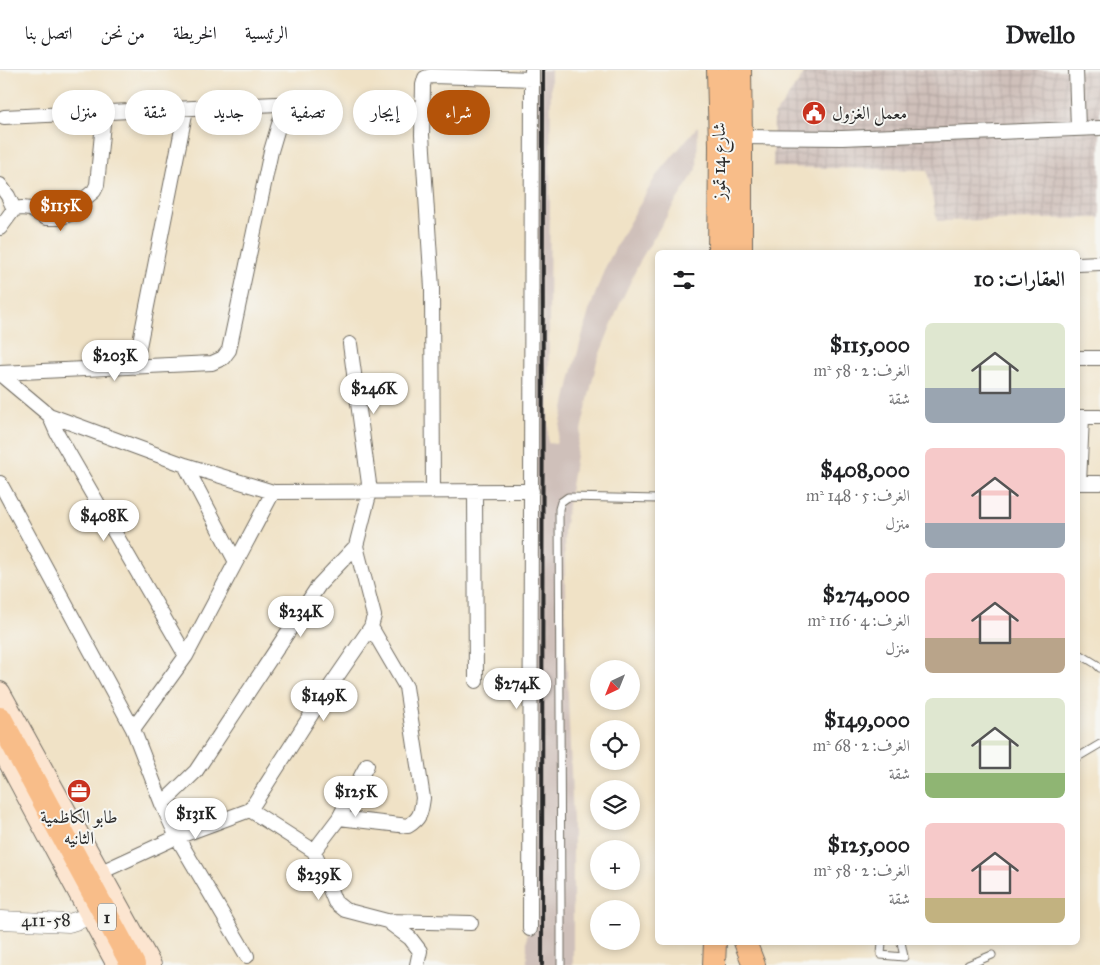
<!DOCTYPE html>
<html lang="ar">
<meta charset="utf-8">
<style>
body{margin:0;font-family:"IM FELL Great Primer",Amiri,serif;background:#f2f2f2;color:#202124;direction:rtl;height:100vh;display:flex;flex-direction:column;font-size:19px;white-space:nowrap}
*{box-sizing:border-box;margin:0}
p{font-size:16px;color:#757577}
.icon{flex:none;width:28px;height:28px;fill:none;stroke:currentColor;stroke-width:2;stroke-linecap:round;stroke-linejoin:round}
.map{position:relative;flex:1;overflow:hidden;direction:ltr}
.panel{position:absolute;left:655px;top:180px;width:425px;height:695px;display:flex;flex-direction:column;background:#fff;border-radius:8px;box-shadow:0 2px 8px #0003;direction:rtl}
.panel>*{flex:none}
.guide{position:absolute;left:15px;top:20px;width:475px;height:45px;direction:rtl;display:flex;gap:10px}
.needle{width:32px;rotate:223deg}
.tools{position:absolute;left:590px;top:590px;display:grid;gap:10px}
.tools a{display:grid;place-items:center;width:50px;height:50px;border-radius:50%;background:#fff;box-shadow:0 2px 8px #0003;font-size:25px}
.price{position:absolute;translate:-50% -42px;padding:0 11px;border-radius:18px;background:#fff;color:#222;font-size:16px;line-height:32px;filter:drop-shadow(0 1px 2px #0008)}
.price::after{content:'';position:absolute;left:50%;top:30px;width:15px;height:11px;margin-left:-8px;background:inherit;clip-path:polygon(0 0,100% 0,50% 100%)}
.price.on{background:#b45309;color:#fff}
ul{padding:0;list-style:none}
li{display:flex;align-items:center;gap:15px;height:125px;padding:0 15px}
li span{display:grid;place-items:center;flex:none;width:140px;height:100px;border-radius:8px;color:#555}
li>.icon{margin-inline-start:auto}
span .icon{width:60px;height:60px;fill:#fffc;stroke-width:1}
li b{font-size:21px}
h2{display:flex;justify-content:space-between;align-items:center;height:60px;padding:0 15px;font-size:21px}
.tag{padding:0 18px;border-radius:22px;background:#fff;box-shadow:0 2px 8px #0003;font-size:18px;line-height:45px}
.tag.on{background:#b45309;color:#fff}
header{display:flex;align-items:center;gap:30px;box-sizing:border-box;height:70px;padding:0 25px;background:#fff;border-bottom:1px solid #e0e0e0}
header strong{font-size:24px}
nav{display:flex;gap:28px;margin-inline-start:auto;font-size:18px}
.map>svg:first-child{display:block}
</style>
<header>
<strong>Dwello</strong>
<nav><a>الرئيسية</a><a>الخريطة</a><a>من نحن</a><a>اتصل بنا</a></nav>
</header>
<div class="map">
<svg width="1100" height="895" viewBox="0 0 1100 895">
<defs>
<pattern id="industrial-grid" width="8" height="8" patternUnits="userSpaceOnUse" patternTransform="scale(1.25)"><rect width="8" height="8" fill="#cfc0ba"/><path d="M0 4h8M4 0v8" fill="none" stroke="#b2a5a0"/></pattern>
</defs>
<rect width="100%" height="100%" fill="#f6f6f2"/>
<filter id="ink" filterUnits="userSpaceOnUse"><feTurbulence type="fractalNoise" baseFrequency=".02" numOctaves="2"/><feDisplacementMap in="SourceGraphic" scale="10" xChannelSelector="R" yChannelSelector="G"/><feConvolveMatrix kernelMatrix="1 2 1 2 8 2 1 2 1" color-interpolation-filters="sRGB"/></filter>
<filter id="wash" filterUnits="userSpaceOnUse"><feTurbulence type="fractalNoise" baseFrequency=".0096" numOctaves="4" result="noise"/><feDisplacementMap in="SourceGraphic" scale="20" xChannelSelector="R" yChannelSelector="G"/><feGaussianBlur stdDeviation="1.12" result="paint"/><feColorMatrix in="noise" values="0 0 0 0 0 0 0 0 0 0 0 0 0 0 0 0 0 1.4 0 .05"/><feComposite in="paint" operator="in"/></filter>
<g filter="url(#wash)">
<rect width="100%" height="100%" fill="#f0e2c6"/>
<path fill="url(#industrial-grid)" d="M807,0H1100V148L937,151L927,100L773,97L774,46Z"/>
<path fill="#cfc0ba" d="M529,0H551L548,373L556,374L571,307L589,241L605,198L622,165L656,106L698,56L697,99L673,136L641,189L619,236L597,291L578,373L564,460L566,579L573,751V895H527L526,723Z"/>
</g>
<g filter="url(#ink)">
<g fill="none" stroke-linecap="round" stroke-linejoin="round">
<g stroke="#706b61" stroke-width="9">
<path id="service" d="M1078,583L1096,594L1100,598
M1078,687L1100,674
M882,872L881,885L904,887L901,872
M561,895V843L559,439L561,432L568,427L658,429
M968,895L992,885"/>
</g>
<g stroke="#706b61" stroke-width="16">
<path id="minor" d="M1076,0L1078,58
M741,67L842,68L1100,58
M0,115L8,126L14,139
M0,158L14,139L22,138L30,139L46,148H59L70,144L83,130L94,121L97,115L104,43
M1078,194L1100,193
M1078,288H1100
M135,297L186,39
M0,303L212,293L223,288L229,280L271,81L282,44L283,38L277,34L4,47
M0,304L49,345L185,395L273,422L532,421
M49,345L57,363L186,586
M1078,347H1100
M185,395L236,492
M0,413L133,659L162,734L177,767L247,886
M1078,413H1100
M1079,413L1082,347
M433,421L432,218L422,65L423,15L425,8L431,6L532,9
M475,421L476,611
M133,659L186,586L273,422
M162,734L196,701L319,515L356,476L370,421L350,274
M250,740L314,781L335,832L345,840L387,851L410,868L420,881L417,895
M339,748L408,756C421,748 421,742 423,728L406,617L371,557
M314,781L339,748L367,695
M99,803L177,767L250,740L316,637L371,557L374,546L356,476
M387,851L471,853
M530,859L532,0"/>
</g>
<g stroke="#706b61" stroke-width="19">
<path id="tertiary" d="M0,850L69,853L91,846"/>
</g>
<g stroke="#706b61" stroke-width="22">
<path id="secondary" d="M0,622L151,895
M0,676L117,895"/>
</g>
<g stroke="#706b61" stroke-width="24">
<path id="primary" d="M718,0L720,75L719,182
M740,0L741,67V182
M745,872L754,895
M714,895L715,872"/>
</g>
<g stroke="#706b61" stroke-width="26">
<path id="trunk" d="M0,649L133,895"/>
</g>
<use href="#service" stroke="#fff" stroke-width="7"/>
<use href="#minor" stroke="#fff" stroke-width="14"/>
<use href="#tertiary" stroke="#fff" stroke-width="18"/>
<use href="#secondary" stroke="#fce5d0" stroke-width="20"/>
<use href="#primary" stroke="#f8bd89" stroke-width="22"/>
<use href="#trunk" stroke="#f8bd89" stroke-width="24"/>
<path stroke="#2b2b2b" stroke-width="4" d="M542,895L543,0"/>
</g>
</g>
<defs>
<g id="civic-disc" transform="scale(1.25)"><circle r="9.5" fill="#c8321e" stroke="#f6f6f2"/><path d="M-.6-6.5H3V-4.5H.6V-3L4-1V1h2V6H-6V1h2V-1L-.6-3ZM-1.2 2.5V6h2.4V2.5Z" fill="#fff"/></g>
<g id="office-disc" transform="scale(1.25)"><circle r="9.5" fill="#c8321e" stroke="#f6f6f2"/><path d="M-6-3h4V-5.5h4V-3h4V5H-6ZM-1-4.5V-3h2v-1.5ZM-6 0V1H6V0Z" fill="#fff"/></g>
</defs>
<g fill-rule="evenodd">
<use href="#civic-disc" x="814" y="43"/>
<use href="#office-disc" x="79" y="721"/>
</g>
<g text-anchor="middle" stroke-width="4" stroke-linejoin="round" paint-order="stroke">
<rect fill="#f6f6f2" stroke="#686867" stroke-width="1" x="98" y="833.5" width="18" height="27" rx="4"/>
<g font-size="16" font-weight="bold" fill="#2b2b2b">
<text x="107" y="853">1</text>
</g>
<g font-size="18" fill="#2b2b2b" stroke="#f6f6f2" text-anchor="start">
<text x="832" y="49">معمل الغزول</text>
<text x="79" y="753" text-anchor="middle">طابو الكاظمية<tspan x="79" dy="21">الثانيه</tspan></text>
</g>
<g font-size="18" fill="#2b2b2b" stroke="#f6f6f2">
<text transform="translate(719 91) rotate(-90)" y="6">شارع 14 تموز</text>
<text transform="translate(46 850) rotate(-1)" y="6">411-58</text>
</g>
</g>
</svg>
<div class="tools">
<a><svg class="needle" viewBox="-14 -14 28 28"><path d="M0-13l5 13h-10z" fill="#e53935"/><path d="M0 13l5-13h-10z" fill="#757577"/></svg></a>
<a><svg class="icon" aria-label="locate" viewBox="0 0 24 24"><circle cx="12" cy="12" r="6"/><path d="M12 2v4M12 18v4M2 12h4M18 12h4"/></svg></a>
<a><svg class="icon" aria-label="layers" viewBox="0 0 24 24"><path d="M12 4l9 5-9 5-9-5zM3 14l9 5 9-5"/></svg></a>
<a>+</a>
<a>−</a>
</div>
<b class="price on" style="left:61px;top:162px">$115K</b>
<b class="price" style="left:115px;top:312px">$203K</b>
<b class="price" style="left:374px;top:345px">$246K</b>
<b class="price" style="left:104px;top:472px">$408K</b>
<b class="price" style="left:301px;top:568px">$234K</b>
<b class="price" style="left:517px;top:640px">$274K</b>
<b class="price" style="left:324px;top:652px">$149K</b>
<b class="price" style="left:356px;top:748px">$125K</b>
<b class="price" style="left:196px;top:770px">$131K</b>
<b class="price" style="left:319px;top:831px">$239K</b>
<div class="guide">
<a class="tag on">شراء</a>
<a class="tag">إيجار</a>
<a class="tag">تصفية</a>
<a class="tag">جديد</a>
<a class="tag">شقة</a>
<a class="tag">منزل</a>
</div>
<section class="panel">
<h2>العقارات: 10<svg class="icon" aria-label="filters" viewBox="0 0 24 24"><path d="M4 7h16M4 17h16"/><circle cx="9" cy="7" r="2"/><circle cx="15" cy="17" r="2"/></svg></h2>
<ul>
<li><span style="background:linear-gradient(#dfe7d0 65%,#9aa5b1 0)"><svg class="icon" aria-label="home" viewBox="0 0 24 24"><path d="M3 11l9-7 9 7M6 9v11h12V9"/></svg></span><div><b>$115,000</b><p>الغرف: 2 · 58 m²</p><p>شقة</p></div></li>
<li><span style="background:linear-gradient(#f6c9c9 75%,#9aa5b1 0)"><svg class="icon" aria-label="home" viewBox="0 0 24 24"><path d="M3 11l9-7 9 7M6 9v11h12V9"/></svg></span><div><b>$408,000</b><p>الغرف: 5 · 148 m²</p><p>منزل</p></div></li>
<li><span style="background:linear-gradient(#f6c9c9 65%,#b9a48a 0)"><svg class="icon" aria-label="home" viewBox="0 0 24 24"><path d="M3 11l9-7 9 7M6 9v11h12V9"/></svg></span><div><b>$274,000</b><p>الغرف: 4 · 116 m²</p><p>منزل</p></div></li>
<li><span style="background:linear-gradient(#dfe7d0 75%,#8fb573 0)"><svg class="icon" aria-label="home" viewBox="0 0 24 24"><path d="M3 11l9-7 9 7M6 9v11h12V9"/></svg></span><div><b>$149,000</b><p>الغرف: 2 · 68 m²</p><p>شقة</p></div></li>
<li><span style="background:linear-gradient(#f6c9c9 75%,#c2b280 0)"><svg class="icon" aria-label="home" viewBox="0 0 24 24"><path d="M3 11l9-7 9 7M6 9v11h12V9"/></svg></span><div><b>$125,000</b><p>الغرف: 2 · 58 m²</p><p>شقة</p></div></li>
</ul>
</section>
</div>
